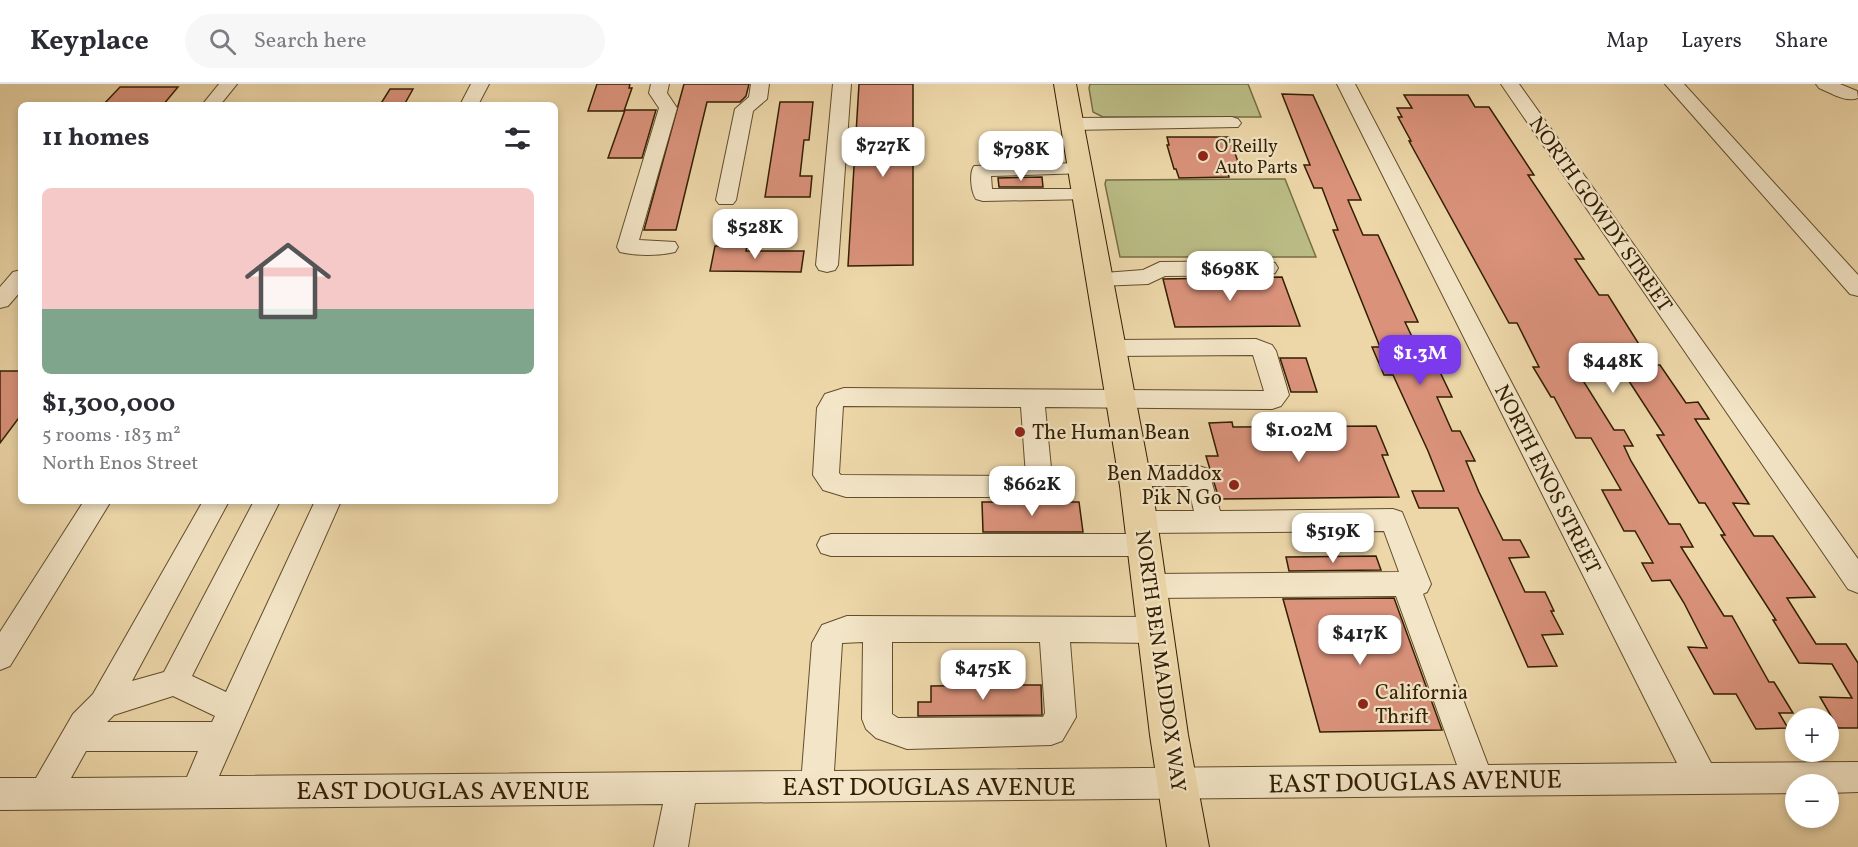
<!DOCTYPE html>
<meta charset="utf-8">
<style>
body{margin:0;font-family:Vollkorn,serif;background:#f7f7f7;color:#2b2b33;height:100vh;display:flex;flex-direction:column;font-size:22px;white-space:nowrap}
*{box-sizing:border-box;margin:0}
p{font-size:20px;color:#7c7c81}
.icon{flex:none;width:33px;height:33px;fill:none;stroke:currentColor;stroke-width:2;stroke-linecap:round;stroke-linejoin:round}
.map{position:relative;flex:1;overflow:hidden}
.panel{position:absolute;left:18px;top:18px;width:540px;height:402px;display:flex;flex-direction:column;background:#fff;border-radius:9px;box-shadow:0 3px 9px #0003}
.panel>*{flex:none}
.controls{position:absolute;left:1785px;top:624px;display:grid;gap:12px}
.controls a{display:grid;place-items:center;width:54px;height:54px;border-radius:50%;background:#fff;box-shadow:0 3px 9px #0003;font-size:30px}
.price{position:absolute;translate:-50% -51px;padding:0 14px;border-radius:12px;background:#fff;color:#222;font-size:20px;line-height:39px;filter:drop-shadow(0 2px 3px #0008)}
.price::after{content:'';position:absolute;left:50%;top:36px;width:18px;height:14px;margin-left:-9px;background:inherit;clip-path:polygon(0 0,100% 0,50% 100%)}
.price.active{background:#7c3aed;color:#fff}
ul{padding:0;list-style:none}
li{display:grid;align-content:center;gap:12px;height:318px;padding:0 24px}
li+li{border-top:2px solid #e1e1e2}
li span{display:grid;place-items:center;height:186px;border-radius:9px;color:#555}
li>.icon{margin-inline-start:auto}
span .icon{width:108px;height:108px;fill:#fffc;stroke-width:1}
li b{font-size:26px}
h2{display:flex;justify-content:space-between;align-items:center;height:72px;padding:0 24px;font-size:26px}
header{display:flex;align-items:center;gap:36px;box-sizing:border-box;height:84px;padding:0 30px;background:#fff;border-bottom:2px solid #e1e1e2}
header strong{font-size:28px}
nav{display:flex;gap:33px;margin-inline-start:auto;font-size:21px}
.search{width:420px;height:54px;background:#f7f7f7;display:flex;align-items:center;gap:15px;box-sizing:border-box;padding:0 21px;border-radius:33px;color:#7c7c81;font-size:22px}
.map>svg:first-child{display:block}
</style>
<header>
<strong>Keyplace</strong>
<div class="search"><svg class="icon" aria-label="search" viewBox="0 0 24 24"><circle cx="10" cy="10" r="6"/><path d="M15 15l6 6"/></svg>Search here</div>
<nav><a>Map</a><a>Layers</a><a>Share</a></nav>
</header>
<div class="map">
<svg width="1858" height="763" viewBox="0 0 1858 763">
<rect width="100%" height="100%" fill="#edd7a9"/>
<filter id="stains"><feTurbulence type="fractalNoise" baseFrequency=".00333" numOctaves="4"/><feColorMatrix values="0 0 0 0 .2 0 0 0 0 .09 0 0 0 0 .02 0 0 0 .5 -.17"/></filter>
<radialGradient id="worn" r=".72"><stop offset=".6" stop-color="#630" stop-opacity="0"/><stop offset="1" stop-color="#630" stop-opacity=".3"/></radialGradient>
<path fill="#bbbd86" stroke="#766e44" stroke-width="1.5" d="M1090,0H1248L1261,33H1103L1093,28L1089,4Z
M1285,95L1316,173H1120L1105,100L1106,96Z"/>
<path fill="#da927b" stroke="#321f02" stroke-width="1.5" d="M597,0H630L629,4H632L624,27H588Z
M684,0H749L746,12L740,18H707L676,146H644Z
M859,0H913V181L848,182Z
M120,3H178L163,21H103Z
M390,5H413L404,21H380Z
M1282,10L1313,11L1361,116H1348L1363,151H1378L1418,238H1405L1427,284H1438L1452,313H1437L1452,347H1460L1475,377H1466L1479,408L1503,456H1520L1529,473L1509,474L1525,508H1545L1554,527H1551L1563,550L1542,551L1557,582L1528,583L1458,424H1419L1412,407H1444L1428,367L1393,291H1384L1372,263H1380L1333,146H1338L1322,104H1314L1304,81H1310Z
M1404,11H1468L1475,23H1489L1534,91H1528L1584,175H1575L1599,211H1608L1652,281H1660L1686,319L1698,318L1709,335H1695L1749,420L1733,419L1754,452H1773L1815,513L1787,514L1816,560H1846L1858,579V644H1838L1820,613L1852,614L1832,580L1799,579L1773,536H1776L1721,451H1725L1705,419H1699L1657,351H1664L1627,294L1582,295L1614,346H1624L1633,362H1624L1631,377L1669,440H1680L1693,463H1681L1724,532H1732L1769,598H1774L1793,629H1779L1788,644L1756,645L1736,610H1714L1688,563L1707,564L1684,519L1670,496L1652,497L1642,479H1653L1635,447H1624L1602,406H1621L1591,354H1576L1554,313H1551L1533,283H1539L1517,239H1509L1409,57H1411L1398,33H1402L1397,24H1412Z
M780,18H813L809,56H804L800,92H812L810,113H765Z
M625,26H656L642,74H608Z
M1167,53H1229L1240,83H1226L1229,93L1179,94L1176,85H1174L1167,61H1169Z
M1042,93L1043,103H999L998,94Z
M715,162H747L746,167H804L801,188L710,187Z
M1282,193L1300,242L1175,243L1163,195Z
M1280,274H1306L1317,308H1291Z
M0,287H21V331L0,359Z
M1232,338L1233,343L1376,342L1388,371H1382L1399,413L1219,415L1206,372H1218L1209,339Z
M982,418H1079L1083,448H983Z
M1376,472L1381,486L1289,487L1286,473Z
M1394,514L1442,646L1320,648L1283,515Z
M1013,601H1041L1042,631L918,632V618H931V602Z"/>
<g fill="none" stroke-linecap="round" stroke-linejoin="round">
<g stroke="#614d2c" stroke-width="2">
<path id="minor" d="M219,0H237L220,21H202Z
M471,0H489L478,21H460Z
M651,0H669L667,9L677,24L639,156L675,158L678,163L675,168C659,172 636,172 620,168L617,163L659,24L649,9Z
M751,0H769L767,15L753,27L736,116L733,120H719L716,116L735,25L749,13Z
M833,0H851L838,181L835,186L827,188L819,186L816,181Z
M1337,0H1355L1711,679L1858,678V708L1828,709V700H1796V709L695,719L688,763H654L663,720L0,726V694H36L73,630L93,610L203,417H229L132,597L164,588L254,417H280L192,592L226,608L315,417H341L219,692L802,687L812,559L822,541L847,532L1155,533L1165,537L1169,546L1165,555L1155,559L1070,558L1076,633L1062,657L1051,661L907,665L876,654L866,645L862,635L863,558L842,559L834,687L1457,681L1396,512L1150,514L1140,510L1136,502L1140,494L1150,490L1399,488L1384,447L1141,449L1132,446L1128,438L1132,430L1141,427H1194L1188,402H1134L1125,399L1121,392L1125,385L1134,382H1199L1208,385L1220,427L1393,425L1402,428L1431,500L1427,508L1423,510L1488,681L1677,679ZM892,558H1040L1045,629L1043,633L898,634L892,630ZM173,612L215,632L212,638H107L114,631ZM86,667H198L187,693L71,694Z
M1501,0H1519L1858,475V509L1848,505Z
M1665,0H1684L1858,191V212L1850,210Z
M1816,0H1840L1857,7L1858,14C1846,19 1831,9 1819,4Z
M1232,33L1238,35L1241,39L1238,43L1071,46L1064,44L1062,40L1064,36L1071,34Z
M1079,79L1086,81L1089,85L1086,89L991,92L992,105H1084L1091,107L1094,111L1091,115L983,117L976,115C971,108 969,89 974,82Z
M1267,177L1275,179L1278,184L1275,189L1267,191L1165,192L1148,200L1099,202L1091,200L1088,195L1091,190L1143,186L1160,178Z
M21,186V207L8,222L0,224V203L13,188Z
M1256,255L1272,261L1276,267L1289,311L1281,322L1272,325L1045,323L1052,394L1043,407L1027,413H846L823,406L813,391L817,324L825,310L844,304L1264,307L1253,271L1111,272L1103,270L1099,264L1103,258L1111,256ZM843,322L1021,323L1026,392L841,391L839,389Z
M84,417H111L10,582L0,586V548Z
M831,450H1144L1154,453L1158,461L1154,469L1144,472H831L821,469L817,461L821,453Z"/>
</g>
<g stroke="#321f02" stroke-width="2">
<path id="major" d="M1054,0H1076L1152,402L1188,651L1209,763H1167L1150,651L1120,402Z"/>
</g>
<use href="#minor" fill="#f3e5c7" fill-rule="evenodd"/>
<use href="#major" fill="#edd7a9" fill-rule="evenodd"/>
</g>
<g fill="#8f2418" stroke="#f3e5c7" stroke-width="2">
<circle cx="1203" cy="72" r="6"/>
<circle cx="1020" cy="348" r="6"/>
<circle cx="1234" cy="401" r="6"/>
<circle cx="1363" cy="620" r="6"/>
</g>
<g text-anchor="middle" stroke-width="4.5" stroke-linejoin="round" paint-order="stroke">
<g font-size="18" fill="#321f02" stroke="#f3e5c7" text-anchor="start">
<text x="1215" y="68">O'Reilly<tspan x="1215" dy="21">Auto Parts</tspan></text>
</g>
<g font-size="21" fill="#321f02" stroke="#f3e5c7">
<text transform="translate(1601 130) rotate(55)" y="7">NORTH GOWDY STREET</text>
<text transform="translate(1548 395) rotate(63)" y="7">NORTH ENOS STREET</text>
<text transform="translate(1161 577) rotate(82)" y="7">NORTH BEN MADDOX WAY</text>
</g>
<g font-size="21" fill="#321f02" stroke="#f3e5c7" text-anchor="start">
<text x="1032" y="355">The Human Bean</text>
<text x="1222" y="396" text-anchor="end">Ben Maddox<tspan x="1222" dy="24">Pik N Go</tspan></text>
<text x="1375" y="615">California<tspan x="1375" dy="24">Thrift</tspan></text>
</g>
<g font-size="26" fill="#321f02" stroke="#f3e5c7">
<text transform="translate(1415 697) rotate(-1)" y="9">EAST DOUGLAS AVENUE</text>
<text x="929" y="711">EAST DOUGLAS AVENUE</text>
<text x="443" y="715">EAST DOUGLAS AVENUE</text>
</g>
</g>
<rect width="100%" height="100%" filter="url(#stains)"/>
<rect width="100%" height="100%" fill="url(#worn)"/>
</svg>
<div class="controls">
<a>+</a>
<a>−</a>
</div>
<b class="price" style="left:883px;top:94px">$727K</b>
<b class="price" style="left:1021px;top:98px">$798K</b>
<b class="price" style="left:755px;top:176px">$528K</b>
<b class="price" style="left:1230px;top:218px">$698K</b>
<b class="price active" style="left:1420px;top:302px">$1.3M</b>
<b class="price" style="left:1613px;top:310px">$448K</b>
<b class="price" style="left:1299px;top:379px">$1.02M</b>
<b class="price" style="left:1032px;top:433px">$662K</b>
<b class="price" style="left:1333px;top:480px">$519K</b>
<b class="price" style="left:1360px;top:582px">$417K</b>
<b class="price" style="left:983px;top:617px">$475K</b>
<section class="panel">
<h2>11 homes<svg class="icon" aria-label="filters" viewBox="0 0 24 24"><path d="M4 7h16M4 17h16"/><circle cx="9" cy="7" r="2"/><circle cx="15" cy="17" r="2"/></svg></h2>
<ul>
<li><span style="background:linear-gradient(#f6c9c9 65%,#7fa58c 0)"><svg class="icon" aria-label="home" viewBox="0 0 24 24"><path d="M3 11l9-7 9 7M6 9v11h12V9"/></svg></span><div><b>$1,300,000</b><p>5 rooms · 183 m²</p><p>North Enos Street</p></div></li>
</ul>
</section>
</div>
